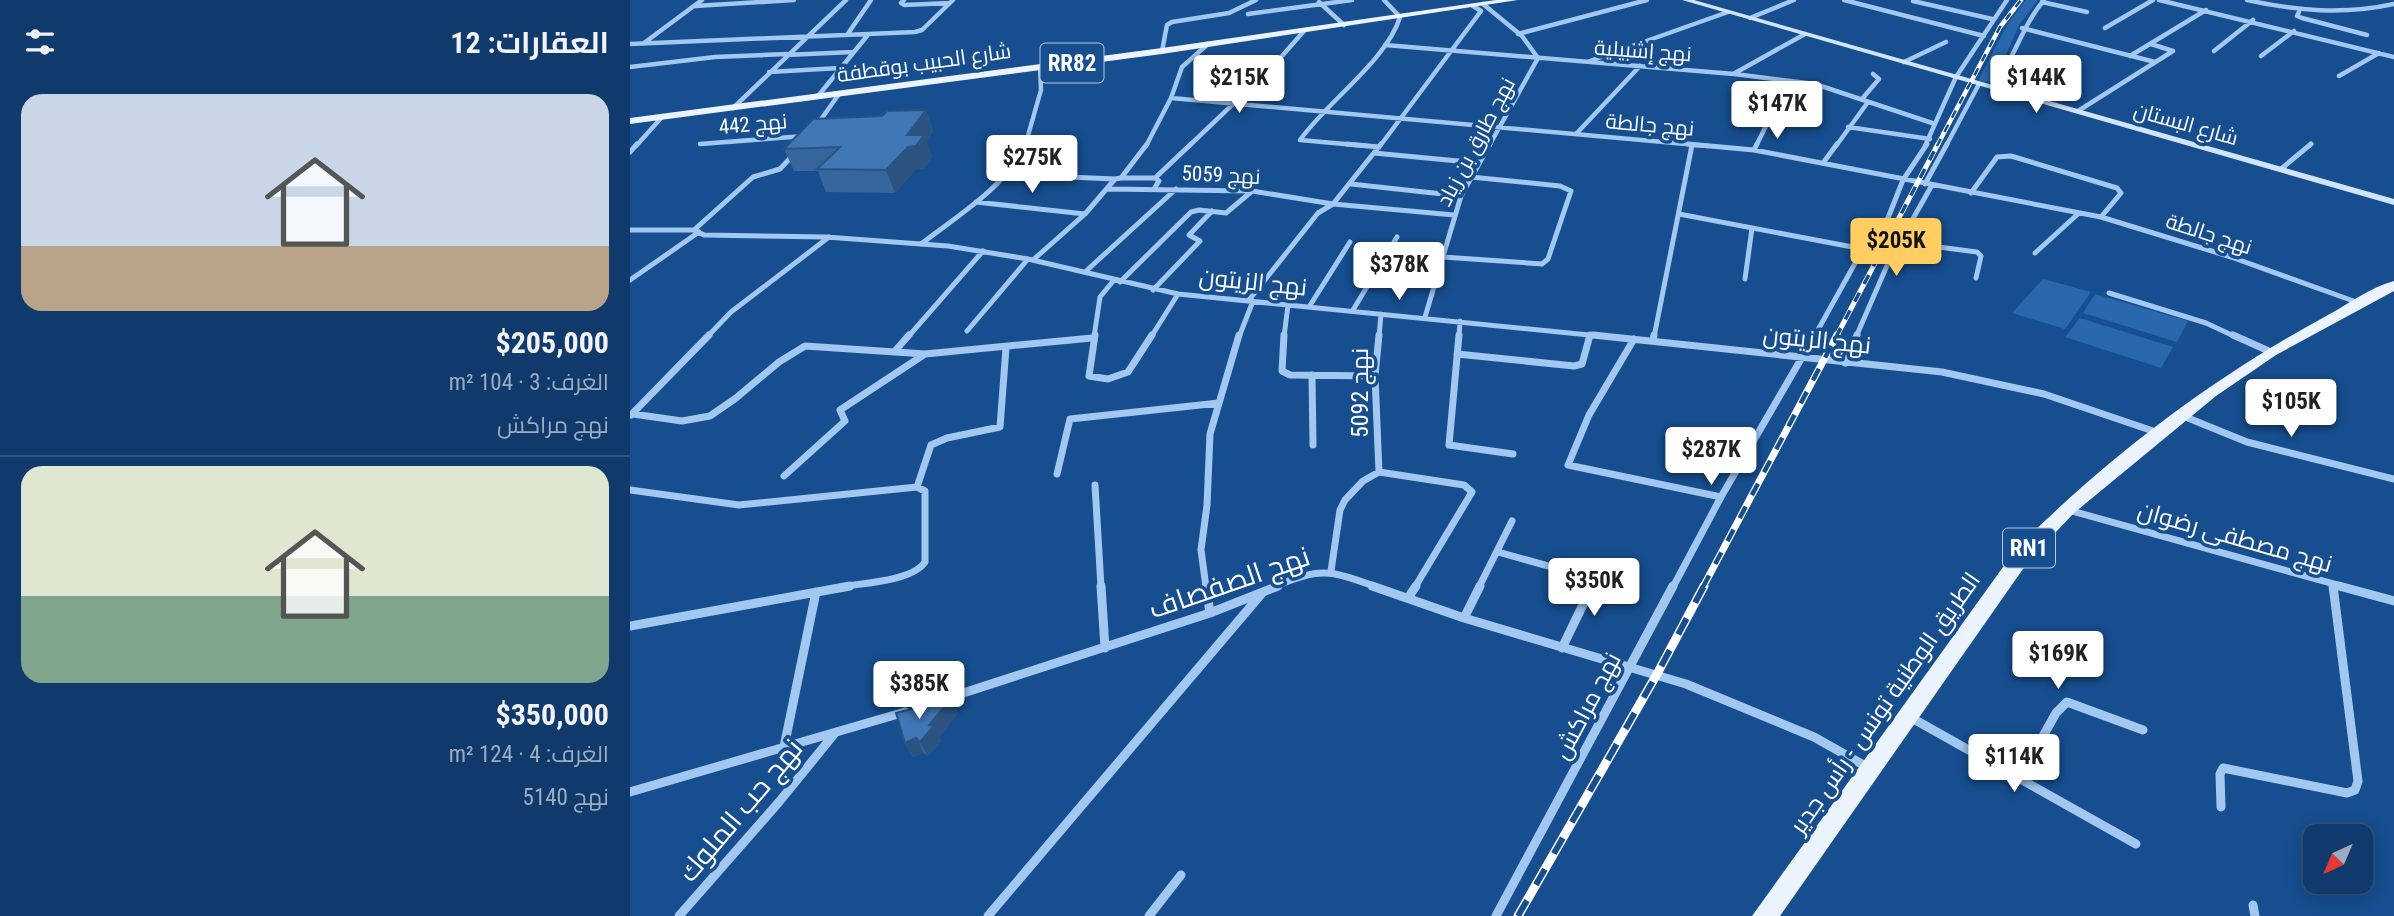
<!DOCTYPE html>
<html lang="ar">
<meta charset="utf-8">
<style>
body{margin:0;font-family:"Roboto Condensed",Cairo,sans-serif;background:#1e4573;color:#f1f3f6;direction:rtl;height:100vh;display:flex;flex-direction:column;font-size:26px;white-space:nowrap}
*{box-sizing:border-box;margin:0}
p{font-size:23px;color:#9cadc1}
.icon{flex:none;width:38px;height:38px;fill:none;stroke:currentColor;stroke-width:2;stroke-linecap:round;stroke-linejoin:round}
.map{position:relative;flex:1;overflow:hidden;direction:ltr}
.details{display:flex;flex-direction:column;background:#103a6b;width:630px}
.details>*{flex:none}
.needle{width:46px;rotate:224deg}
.buttons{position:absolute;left:1673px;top:824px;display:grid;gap:14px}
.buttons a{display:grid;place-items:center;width:70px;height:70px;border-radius:14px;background:#103a6b;box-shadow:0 4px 18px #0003,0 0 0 2px #30547e;font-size:35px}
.price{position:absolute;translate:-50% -60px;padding:0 16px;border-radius:7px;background:#fff;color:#222;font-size:23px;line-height:46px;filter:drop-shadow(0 2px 4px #0008)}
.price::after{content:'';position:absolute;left:50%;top:42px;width:21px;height:16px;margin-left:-10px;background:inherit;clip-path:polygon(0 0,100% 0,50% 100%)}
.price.on{background:#ffcd61;color:#111}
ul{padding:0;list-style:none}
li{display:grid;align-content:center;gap:14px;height:371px;padding:0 21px}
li+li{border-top:2px solid #30547e}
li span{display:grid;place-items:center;height:217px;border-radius:21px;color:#555}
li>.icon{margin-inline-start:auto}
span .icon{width:126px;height:126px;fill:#fffc;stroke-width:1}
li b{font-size:30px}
h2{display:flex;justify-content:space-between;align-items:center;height:84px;padding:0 21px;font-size:30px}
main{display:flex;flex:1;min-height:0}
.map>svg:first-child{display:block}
</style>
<main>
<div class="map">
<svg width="1764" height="916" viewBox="0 0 1764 916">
<rect width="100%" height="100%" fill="#164e8f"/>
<path fill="#2968ad" d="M1396,0H1408L1389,25L1364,82L1350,81L1349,79L1377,25Z
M1413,279L1461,292L1435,329L1382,313Z
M1465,294L1558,321L1547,342L1453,313Z
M1450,318L1543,347L1531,368L1435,337Z"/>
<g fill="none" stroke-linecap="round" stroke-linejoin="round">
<path stroke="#a2c7f0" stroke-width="4.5" d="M274,0L271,3L274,5L320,3
M1214,0L1354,36
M1529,0L1764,57
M1617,0C1667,11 1714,15 1764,4
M1283,1L1362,19
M689,2L714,25
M1412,2L1457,12
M853,4L892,36L908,58L859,146
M65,6L164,0
M1669,12L1667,16L1672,18L1737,35
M618,14L722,0
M1120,18L1164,0
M1392,28L1525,62
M1475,28L1523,0
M888,34L1017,0
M217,35L241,0
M14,43L72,0
M0,44L285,32L292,30L323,0
M755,45L1104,74L1185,84L1305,124
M532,51L537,25L542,22L599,13L626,0
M1584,51L1623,20
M156,55L223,52
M1500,56L1576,10
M1631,56L1664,31
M960,61L1098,12
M1274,62L1316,42
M0,67L85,57L157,54
M139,72L210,68
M1105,73L1175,34
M1709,76L1749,53
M1363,87C1384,60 1392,26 1414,0
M188,96L237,36
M541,98L1078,146
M1232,99L1249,79L1243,74
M103,108L216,0
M1448,111L1543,51L1521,44
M1153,116L1173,83
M187,125L209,94
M1218,127L1300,139
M946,134L1010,66
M70,144L175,136
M6,146L32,117
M395,146L411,90L410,67
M516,146L541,98L552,67L578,44
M559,146L645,64L674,31
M737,146L670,140C697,102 757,60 770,17L754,0
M750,146L851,11L843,6
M1126,146L1136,126
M1206,146L1238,102
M1295,146L1326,77L1377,0
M1316,146L1349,84
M1679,146L1681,144"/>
<path stroke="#a2c7f0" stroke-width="5" d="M717,144L749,147
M1058,144L1124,150L1471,217L1601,257L1729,303
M1124,150L1127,144
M0,152L7,144
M744,153L849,163
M1193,163L1207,144
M1651,169L1681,144
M415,176L485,179
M491,178H525
M721,184L831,196
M1295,184L1317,144
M477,189L622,191L703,204L824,215
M524,189L529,181L525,178L561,144
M1341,193L1367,157L1381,156L1487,188L1491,193L1471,217
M346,202L455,214
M1049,214L1233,249
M0,230H64L74,235L196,237L318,246L398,259L548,294L979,337
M64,230L123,177L150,169L165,153
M1270,242L1347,252L1351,256L1346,278
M291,244C327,216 376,187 396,144
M1405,253L1449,213
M813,257L912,264L918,259L941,191L930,186L841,177
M403,260L455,214L485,179L491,178L517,144
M455,272L546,189
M1115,279L1122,228
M0,280L69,232
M490,282L561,212L569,210L596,213L621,192
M523,290L570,241L559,235L582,211
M1479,293L1576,323L1606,337
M619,300L688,213L703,204L751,144
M679,307L720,242
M723,310L767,237
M795,317L831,196L860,144
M337,331L398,259
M77,337L101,312L199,237
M278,337L353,251
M464,337L470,297L484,280
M521,337L548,294
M609,337L623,301
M654,337L658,305
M749,337L751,314
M829,337L830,321
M1024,337L1062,145
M1184,337L1233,249L1258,218L1273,180L1297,144
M1226,337L1259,261L1302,185"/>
<path stroke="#a2c7f0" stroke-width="7" d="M465,335L459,376L478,379L498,372L522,335
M654,335L652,371L660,375L745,376
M749,335L745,376L749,472
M829,335L819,445L883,454
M963,335L1312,372L1414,394L1529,433
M1603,335L1641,352
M1004,339L959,415L938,465L1091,497
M1023,341L1024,335
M265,351L279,335
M827,354L944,366L952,364L960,335
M1215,363L1227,335
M682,375L683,445
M3,414L52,421L80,416L106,398L149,362L175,346L295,354L462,338
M1,415L79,335
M1553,416L1617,442L1764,479
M427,474L440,419L589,403
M154,476L215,421L210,410L295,354
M465,485L471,587
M287,487L301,445L317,438L370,427L376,348
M0,490L109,505L287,487L295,491V562C283,581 232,583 210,587
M1438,510L1715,587
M868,552L954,576L964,581L961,587
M701,571L710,510L715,500L733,481L749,472L834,485L842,492L785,587
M1703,584V587
M576,587L571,550L577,505L580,434L609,335
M643,587C693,567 698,570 747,587
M849,587L882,521
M1043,587L1091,497L1185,335"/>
<path stroke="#a2c7f0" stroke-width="9" d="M471,586L475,648
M576,586L580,613
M742,586L834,618L1056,684L1184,737L1237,767
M1709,586L1764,601
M778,598L786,586
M834,618L850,586
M0,626L220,586
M932,648L962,586
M293,706L580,613L648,586
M1280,717L1506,844
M154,747L186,592
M1389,779L1426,713L1437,702L1513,730
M0,792L275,712
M1591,807L1590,774L1593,768L1717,793L1725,790L1728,781L1703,586
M1623,905L1625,916
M49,916L149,802L205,733
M358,916L633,592
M519,916L551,875
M866,916L1043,586"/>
<path fill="#d0e4fb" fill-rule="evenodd" d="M1052,0H1064L1764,199V205Z"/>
<path fill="#ebf3ff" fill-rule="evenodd" d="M866,0H888L532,54L0,124V118L532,48Z
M1764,281V291L1646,355L1586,396L1444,513L1400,559L1150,916H1122L1386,549C1478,457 1583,377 1698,315C1718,304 1741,287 1764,281Z"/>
<g stroke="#fff" stroke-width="4.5">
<path id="rail-far3" d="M1307,146L1370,27L1391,0"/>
</g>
<g stroke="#fff" stroke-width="5">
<path id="rail-far2" d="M1206,337L1308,144"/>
</g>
<g stroke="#fff" stroke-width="7">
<path id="rail-far1" d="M1073,587L1207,335"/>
</g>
<g stroke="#fff" stroke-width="9">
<path id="rail" d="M888,916L1027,674L1074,586"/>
</g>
<use href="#rail-far3" stroke="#164e8f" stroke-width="2.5" stroke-dasharray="8" stroke-linecap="butt"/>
<use href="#rail-far2" stroke="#164e8f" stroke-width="3.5" stroke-dasharray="10" stroke-linecap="butt"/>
<use href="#rail-far1" stroke="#164e8f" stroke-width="4.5" stroke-dasharray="13" stroke-linecap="butt"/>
<use href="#rail" stroke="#164e8f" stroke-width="6" stroke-dasharray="18" stroke-linecap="butt"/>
</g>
<path fill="#36669d" d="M296,110L303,131L296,141L302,157L294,169H286L265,193L196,192L188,171H164L154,149L252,116Z
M328,713L309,737L311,741L298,756L294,753L283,757L275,743Z"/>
<path fill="#2c5380" d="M296,110L303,131L296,141L302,157L294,169H286L265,193L256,170L278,147L277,135Z
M321,699L328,713L309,737L311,741L298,756L290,742L299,725Z
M286,738L294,753L283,757L275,743Z"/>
<path fill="#3f77b7" stroke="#2c5380" stroke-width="2" d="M296,110L277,135H294L286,146L278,147L256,170L187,169L210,147L154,149L183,119L252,116L257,111Z
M321,699L299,725L304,726L290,742L286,738L275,743L266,713Z"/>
<g text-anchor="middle" stroke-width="7" stroke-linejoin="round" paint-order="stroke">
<g font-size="21" fill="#fff" stroke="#164e8f">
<text transform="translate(1013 51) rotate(4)" y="7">نهج إشبيلية</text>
<text transform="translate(294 63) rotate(-8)" y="7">شارع الحبيب بوقطفة</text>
<text transform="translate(123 124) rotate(-5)" y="7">نهج 442</text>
<text transform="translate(1556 124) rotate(16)" y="7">شارع البستان</text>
<text transform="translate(1020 125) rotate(5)" y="7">نهج جالطة</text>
<text transform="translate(846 142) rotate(-62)" y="7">نهج طارق بن زياد</text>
<text transform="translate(591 175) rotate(3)" y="7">نهج 5059</text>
<text transform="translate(1579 234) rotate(18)" y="7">نهج جالطة</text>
</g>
<g fill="#164e8f" stroke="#b9cadd" stroke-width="2">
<rect x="410.5" y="43.5" width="63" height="39" rx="5"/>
<rect x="1373" y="528.5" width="52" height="39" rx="5"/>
</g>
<g font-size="23" font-weight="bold" fill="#fff">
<text x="442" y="71">RR82</text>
<text x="1399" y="556">RN1</text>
</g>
<g font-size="24" fill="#fff" stroke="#164e8f">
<text transform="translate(623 282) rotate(6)" y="8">نهج الزيتون</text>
<text transform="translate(1187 340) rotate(6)" y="8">نهج الزيتون</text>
<text transform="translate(730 393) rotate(-90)" y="8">نهج 5092</text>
<text transform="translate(1605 537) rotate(16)" y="8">نهج مصطفى رضوان</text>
<text transform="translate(1255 703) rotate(-55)" y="8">الطريق الوطنية تونس - رأس جدير</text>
<text transform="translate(957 706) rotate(-62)" y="8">نهج مراكش</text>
</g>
<g font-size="28" fill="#fff" stroke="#164e8f">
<text transform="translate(599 582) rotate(-19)" y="10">نهج الصفصاف</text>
<text transform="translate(110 810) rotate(-50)" y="10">نهج حب الملوك</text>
</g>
</g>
</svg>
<div class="buttons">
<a><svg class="needle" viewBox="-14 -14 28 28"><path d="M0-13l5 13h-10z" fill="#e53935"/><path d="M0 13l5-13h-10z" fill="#9cadc1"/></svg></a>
</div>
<b class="price" style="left:609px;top:115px">$215K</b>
<b class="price" style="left:1406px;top:115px">$144K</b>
<b class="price" style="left:1147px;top:141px">$147K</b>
<b class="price" style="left:402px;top:195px">$275K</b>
<b class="price on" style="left:1266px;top:278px">$205K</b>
<b class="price" style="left:769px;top:302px">$378K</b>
<b class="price" style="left:1661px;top:439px">$105K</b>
<b class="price" style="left:1081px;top:487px">$287K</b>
<b class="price" style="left:964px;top:618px">$350K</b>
<b class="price" style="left:1428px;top:691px">$169K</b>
<b class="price" style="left:289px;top:721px">$385K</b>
<b class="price" style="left:1384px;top:794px">$114K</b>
</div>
<section class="details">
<h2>العقارات: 12<svg class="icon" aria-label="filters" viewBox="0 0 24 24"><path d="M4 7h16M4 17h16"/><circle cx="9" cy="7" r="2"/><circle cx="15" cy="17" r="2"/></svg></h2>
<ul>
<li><span style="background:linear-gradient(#c9d6e8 70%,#b9a48a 0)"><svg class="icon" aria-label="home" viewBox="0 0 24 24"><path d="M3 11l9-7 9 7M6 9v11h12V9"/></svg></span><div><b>$205,000</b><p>الغرف: 3 · 104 m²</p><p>نهج مراكش</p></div></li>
<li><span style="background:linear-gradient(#dfe7d0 60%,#7fa58c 0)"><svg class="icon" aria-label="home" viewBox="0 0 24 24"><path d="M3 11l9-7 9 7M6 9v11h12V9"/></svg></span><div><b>$350,000</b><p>الغرف: 4 · 124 m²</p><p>نهج 5140</p></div></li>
</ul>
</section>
</main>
